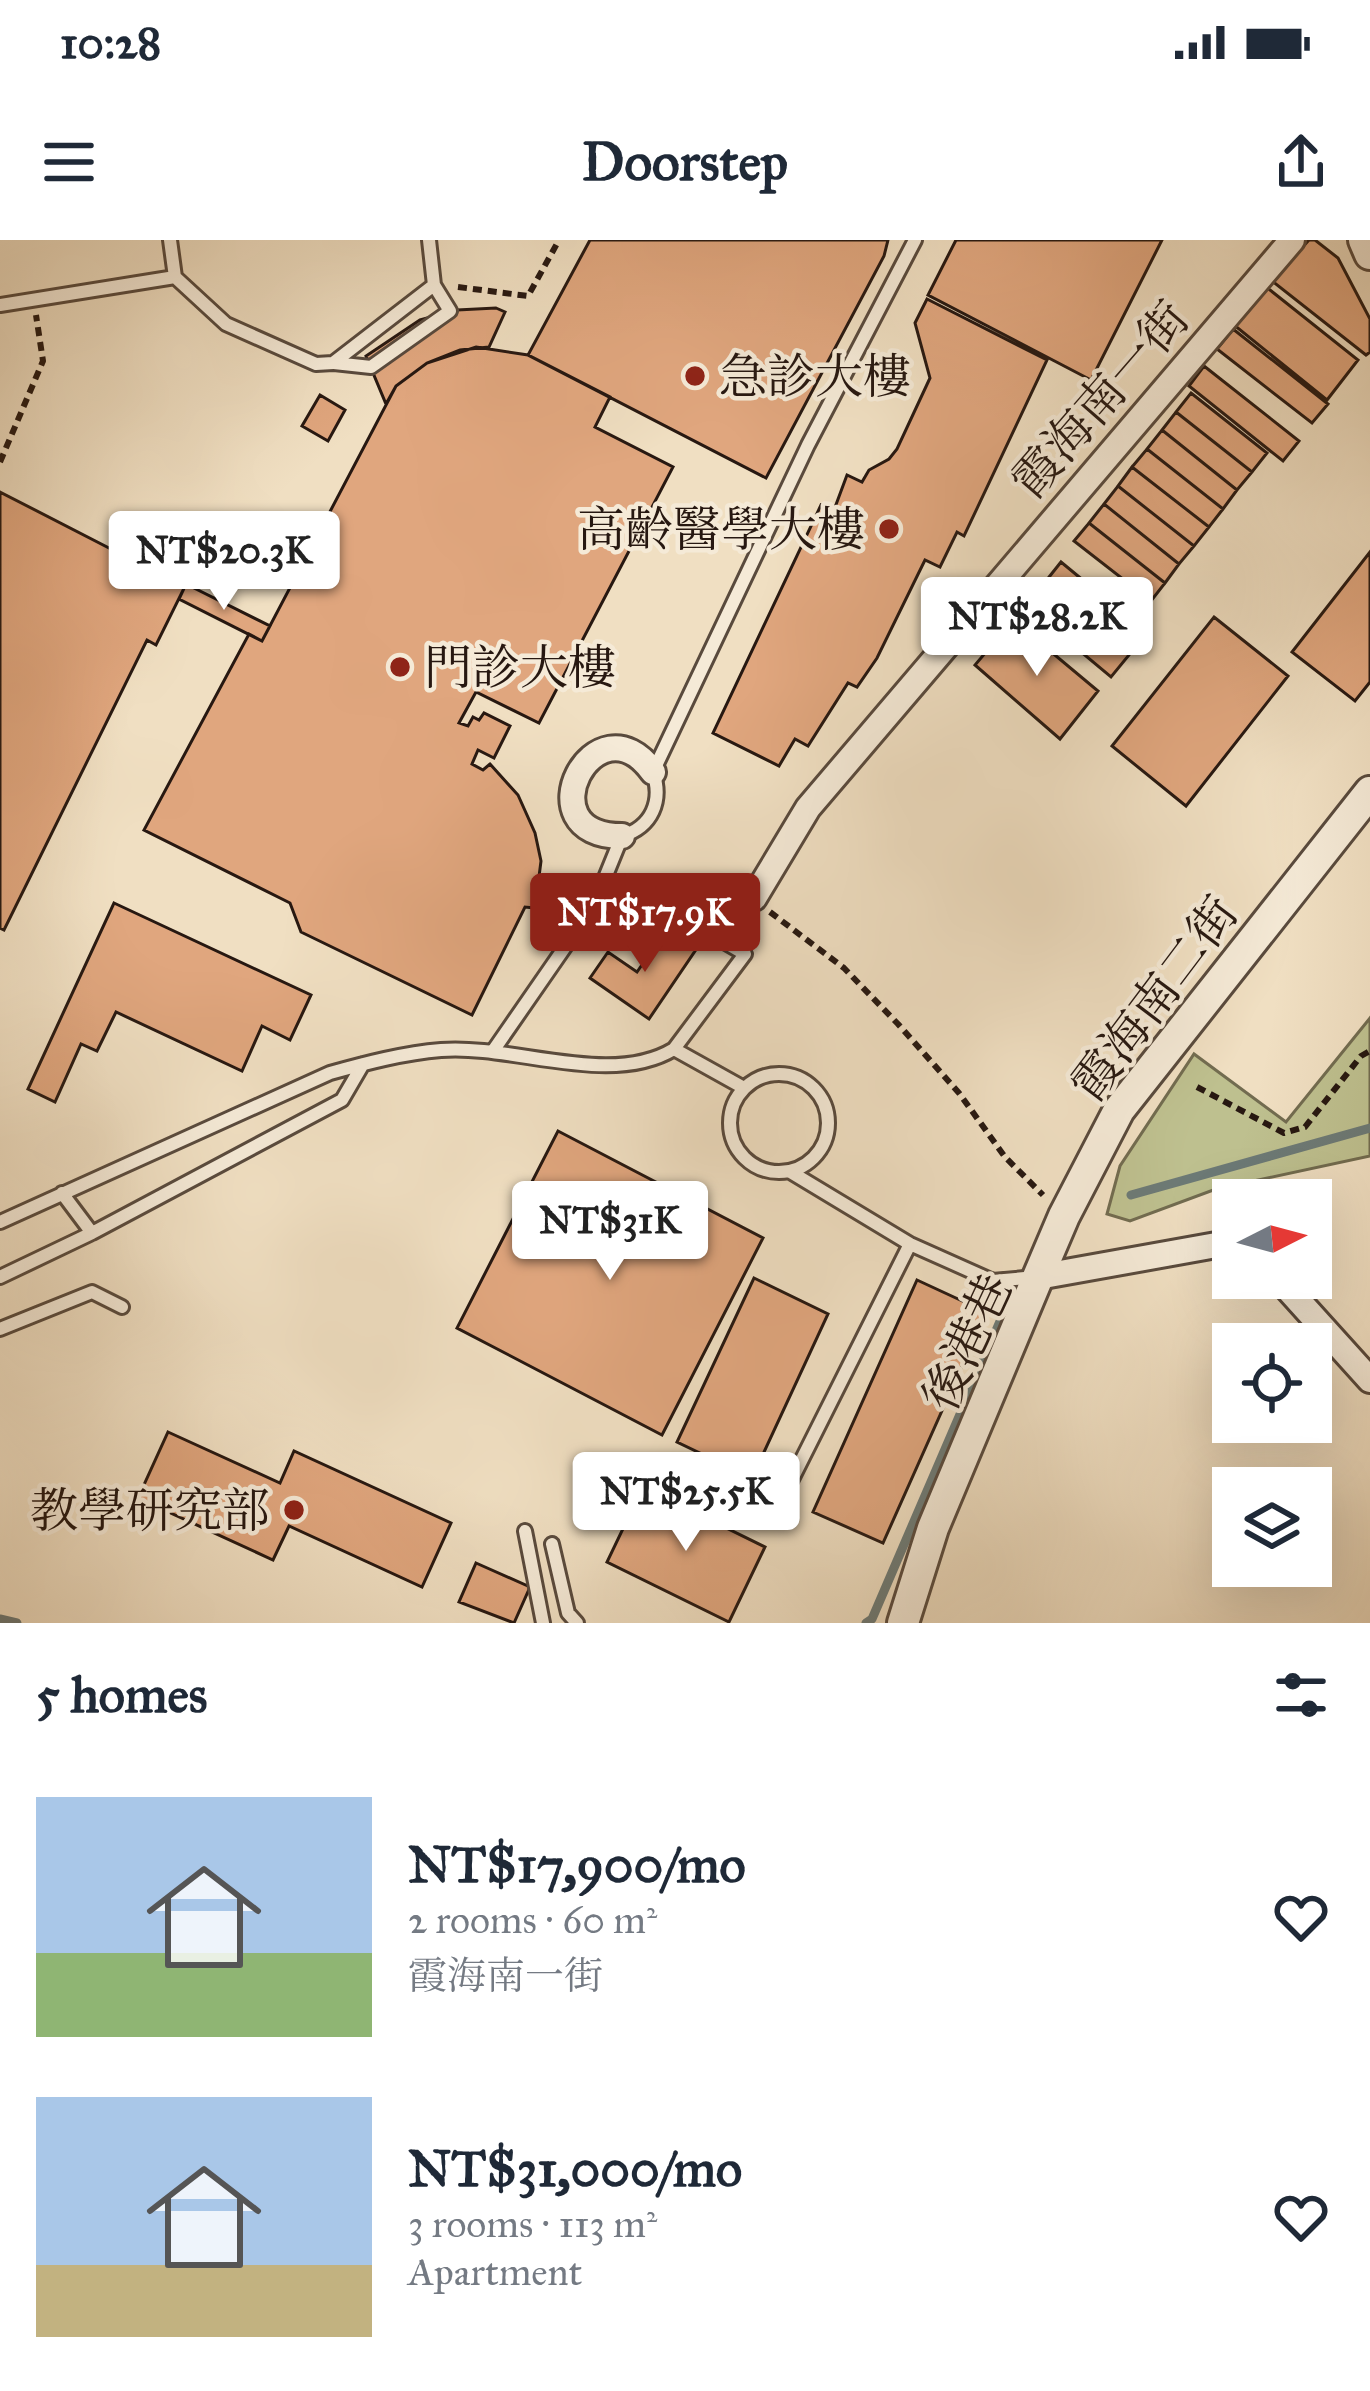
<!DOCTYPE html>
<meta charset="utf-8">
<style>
body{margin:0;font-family:"IM FELL Great Primer","Noto Serif TC",serif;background:#f6f6f7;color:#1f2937;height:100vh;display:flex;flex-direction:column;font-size:45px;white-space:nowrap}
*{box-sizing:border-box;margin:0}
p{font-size:39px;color:#747a83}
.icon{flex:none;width:66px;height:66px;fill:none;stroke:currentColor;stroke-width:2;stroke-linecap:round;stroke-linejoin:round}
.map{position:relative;height:1383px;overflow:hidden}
.drawer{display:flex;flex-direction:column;background:#fff;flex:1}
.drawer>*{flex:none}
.needle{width:78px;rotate:84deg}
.fabs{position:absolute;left:1212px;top:939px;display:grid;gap:24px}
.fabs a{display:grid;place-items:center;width:120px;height:120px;border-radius:0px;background:#fff;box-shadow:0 12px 48px #0002;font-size:60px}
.price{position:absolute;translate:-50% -102px;padding:0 27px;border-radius:12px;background:#fff;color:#222;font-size:39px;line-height:78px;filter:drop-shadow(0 3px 6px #0008)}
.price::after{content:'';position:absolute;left:50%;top:72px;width:36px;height:27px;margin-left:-18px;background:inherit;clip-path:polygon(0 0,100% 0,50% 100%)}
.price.on{background:#8f2418;color:#fff}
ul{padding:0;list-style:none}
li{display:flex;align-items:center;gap:36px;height:300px;padding:0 36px}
li span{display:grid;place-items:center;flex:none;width:336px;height:240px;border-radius:0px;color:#555}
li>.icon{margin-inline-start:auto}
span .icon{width:144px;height:144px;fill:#fffc;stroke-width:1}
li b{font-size:51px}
h2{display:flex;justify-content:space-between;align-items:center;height:144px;padding:0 36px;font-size:51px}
.status{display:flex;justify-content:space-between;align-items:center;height:84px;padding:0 60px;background:#fff;direction:ltr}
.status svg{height:33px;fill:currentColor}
header{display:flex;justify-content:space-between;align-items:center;height:156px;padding:0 36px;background:#fff;font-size:54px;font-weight:800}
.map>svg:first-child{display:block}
</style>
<div class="status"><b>10:28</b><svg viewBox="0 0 49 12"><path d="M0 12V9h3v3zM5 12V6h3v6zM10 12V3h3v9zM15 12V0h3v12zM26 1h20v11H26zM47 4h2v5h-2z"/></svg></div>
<header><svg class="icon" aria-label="menu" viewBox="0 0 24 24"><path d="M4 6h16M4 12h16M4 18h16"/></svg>Doorstep<svg class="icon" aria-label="share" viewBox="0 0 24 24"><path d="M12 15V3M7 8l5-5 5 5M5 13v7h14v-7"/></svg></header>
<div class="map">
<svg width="1370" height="1383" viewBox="0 0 1370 1383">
<rect width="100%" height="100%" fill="#f0dfc2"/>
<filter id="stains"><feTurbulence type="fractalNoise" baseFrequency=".00167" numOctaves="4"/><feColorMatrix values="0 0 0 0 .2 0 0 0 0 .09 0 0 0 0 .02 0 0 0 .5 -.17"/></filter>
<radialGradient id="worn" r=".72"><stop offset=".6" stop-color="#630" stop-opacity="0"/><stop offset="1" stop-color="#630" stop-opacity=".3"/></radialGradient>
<path fill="#bec08f" stroke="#726c50" stroke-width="3" d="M1370,778V916L1216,949L1130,981L1107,974L1120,926L1194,814L1286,882Z"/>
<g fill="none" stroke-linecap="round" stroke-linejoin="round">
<path stroke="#6d7a76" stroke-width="9" d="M1131,955L1370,888
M0,1379L17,1383
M866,1383L872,1379L1001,1079"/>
</g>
<path fill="#e0a67e" stroke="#271811" stroke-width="3" d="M590,0H888L884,16L766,238L528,115Z
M956,0H1162L1091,140L928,55Z
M1309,0H1315L1338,18L1370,79V112L1366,115L1272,41Z
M1265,46L1358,120L1327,160L1234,85Z
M927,59L1047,120L964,296L957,292L940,327L925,320L877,418L857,447L848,443L808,506L795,499L779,526L713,493L821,265L834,270L847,235L862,242L869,230L889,219L897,209L930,138L915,83Z
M496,68L505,72L489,107L460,110L427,123L396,146L386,164L366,116L420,80L457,70Z
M1233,89L1328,164L1312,183L1217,109Z
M476,107L528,115L610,157L595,187L673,227L539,483L476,452L459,483L468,486L473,477L479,480L484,473L510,486L494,518L478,510L472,524L483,530L490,524L518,555L535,593L541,621L535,668L525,667L472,775L301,692L290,663L144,590L249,394L262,401L396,146L427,123Z
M1204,126L1299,201L1283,221L1189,146Z
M1191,153L1267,213L1252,232L1176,172Z
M320,155L345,170L328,201L302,186Z
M1176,172L1252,232L1237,250L1162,190Z
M1162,190L1237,250L1223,269L1147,209Z
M1147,209L1223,269L1209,287L1132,227Z
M1132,227L1209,287L1194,306L1118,246Z
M1118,246L1194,306L1179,324L1104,264Z
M0,252L111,309L121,289L141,284L201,314L156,405L147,400L4,690L0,688Z
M1104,264L1179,324L1165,343L1089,283Z
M1089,283L1165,343L1151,361L1074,301Z
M1370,312V442L1355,461L1292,412Z
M1061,322L1147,393L1111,437L1026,366Z
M186,344L270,386L262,401L179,359Z
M1214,377L1288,436L1186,566L1112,506Z
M1013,380L1098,451L1060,499L975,425Z
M114,663L311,755L290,800L262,786L242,831L116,772L97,811L81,804L55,862L28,849Z
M666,690L695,711L649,779L590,738L608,712L637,732Z
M558,891L763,998L662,1195L457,1088Z
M754,1038L828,1074L752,1238L677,1202Z
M917,1040L986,1072L883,1303L813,1272Z
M168,1192L280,1243L294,1211L451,1283L422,1347L289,1286L273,1320L138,1258Z
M643,1247L765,1307L729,1382L607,1322Z
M476,1323L530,1347L514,1383L459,1362Z"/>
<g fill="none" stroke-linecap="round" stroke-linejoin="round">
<g stroke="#594a3d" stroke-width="18">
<path id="service" d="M175,37L226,84L316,124L333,123L434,45
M0,65L175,37L170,0
M334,123L371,127L450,71L434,45L429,0
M674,809L744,848
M493,811L594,665L622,596C652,587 663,561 653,532L808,205L915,0
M730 883a49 49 0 1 1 98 0a49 49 0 1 1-98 0Z
M789,931L910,1004L993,1041L1036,1037
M62,953L92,993
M0,982L330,833C366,823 404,813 441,810C513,804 610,848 674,809L745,714L647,657
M0,1037L92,993L342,860L363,824
M0,1089L92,1052L122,1067
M669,1223L773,1277L910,1004
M525,1291L543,1383
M552,1304L568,1373L577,1383"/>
</g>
<g stroke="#594a3d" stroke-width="30">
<path id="minor" d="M622,596C521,596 596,453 653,532
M754,658L808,568L1292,0
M1038,1037L1233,1002
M1278,1038L1370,1140"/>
</g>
<g stroke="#594a3d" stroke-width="36">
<path id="tertiary" d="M1364,0L1370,14
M903,1383L933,1288L1038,1037L1064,976L1119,870L1370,552"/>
</g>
<path stroke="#271811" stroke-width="6" stroke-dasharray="9 6" stroke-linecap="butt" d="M458,47L528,56L559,0
M0,222L43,121L36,75
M770,672L844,728L898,784L959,853L1005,917L1043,955
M1197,847L1284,893L1305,887L1361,816L1370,811"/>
<use href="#service" stroke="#f5ead7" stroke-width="12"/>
<use href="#minor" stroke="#f5ead7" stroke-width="24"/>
<use href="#tertiary" stroke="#f5ead7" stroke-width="30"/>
</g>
<g fill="#8f2418" stroke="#f5ead7" stroke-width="4.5">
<circle cx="695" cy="136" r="12"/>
<circle cx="889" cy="289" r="12"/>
<circle cx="400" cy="427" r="12"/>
<circle cx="294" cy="1270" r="12"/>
</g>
<g text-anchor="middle" stroke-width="9" stroke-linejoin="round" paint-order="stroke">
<g font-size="48" fill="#271811" stroke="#f5ead7" text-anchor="start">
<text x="719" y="153">急診大樓</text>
<text x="865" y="306" text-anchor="end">高齡醫學大樓</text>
<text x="424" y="444">門診大樓</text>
<text x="270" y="1287" text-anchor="end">教學研究部</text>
</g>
<g font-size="48" fill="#271811" stroke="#f5ead7">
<text transform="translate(1100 159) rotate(-49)" y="17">霞海南一街</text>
<text transform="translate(1154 758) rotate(-53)" y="17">霞海南二街</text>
<text transform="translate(967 1102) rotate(-65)" y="17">後港巷</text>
</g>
</g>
<rect width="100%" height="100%" filter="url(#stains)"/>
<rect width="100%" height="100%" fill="url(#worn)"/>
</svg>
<div class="fabs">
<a><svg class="needle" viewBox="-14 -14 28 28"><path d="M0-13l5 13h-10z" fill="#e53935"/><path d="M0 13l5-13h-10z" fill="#747a83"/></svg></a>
<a><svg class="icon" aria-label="locate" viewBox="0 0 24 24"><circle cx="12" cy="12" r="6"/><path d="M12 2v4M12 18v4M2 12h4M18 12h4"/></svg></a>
<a><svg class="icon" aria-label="layers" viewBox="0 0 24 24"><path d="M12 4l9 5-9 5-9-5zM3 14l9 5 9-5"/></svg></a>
</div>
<b class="price" style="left:224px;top:373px">NT$20.3K</b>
<b class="price" style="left:1037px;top:439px">NT$28.2K</b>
<b class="price on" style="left:645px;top:735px">NT$17.9K</b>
<b class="price" style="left:610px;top:1043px">NT$31K</b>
<b class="price" style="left:686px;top:1314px">NT$25.5K</b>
</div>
<section class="drawer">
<h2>5 homes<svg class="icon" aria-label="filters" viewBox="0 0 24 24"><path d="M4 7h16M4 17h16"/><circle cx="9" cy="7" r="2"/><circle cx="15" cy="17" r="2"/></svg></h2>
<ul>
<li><span style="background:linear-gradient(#a9c7e8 65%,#8fb573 0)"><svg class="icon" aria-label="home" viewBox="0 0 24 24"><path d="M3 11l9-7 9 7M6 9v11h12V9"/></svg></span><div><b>NT$17,900/mo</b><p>2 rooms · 60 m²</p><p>霞海南一街</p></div><svg class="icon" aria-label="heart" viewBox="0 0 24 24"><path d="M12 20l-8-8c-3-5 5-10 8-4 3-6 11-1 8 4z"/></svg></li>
<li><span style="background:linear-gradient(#a9c7e8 70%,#c2b280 0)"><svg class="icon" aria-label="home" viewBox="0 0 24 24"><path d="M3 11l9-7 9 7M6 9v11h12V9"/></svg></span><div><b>NT$31,000/mo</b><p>3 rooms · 113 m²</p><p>Apartment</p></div><svg class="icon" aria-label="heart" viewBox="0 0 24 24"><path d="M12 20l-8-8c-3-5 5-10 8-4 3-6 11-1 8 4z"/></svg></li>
</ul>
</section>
